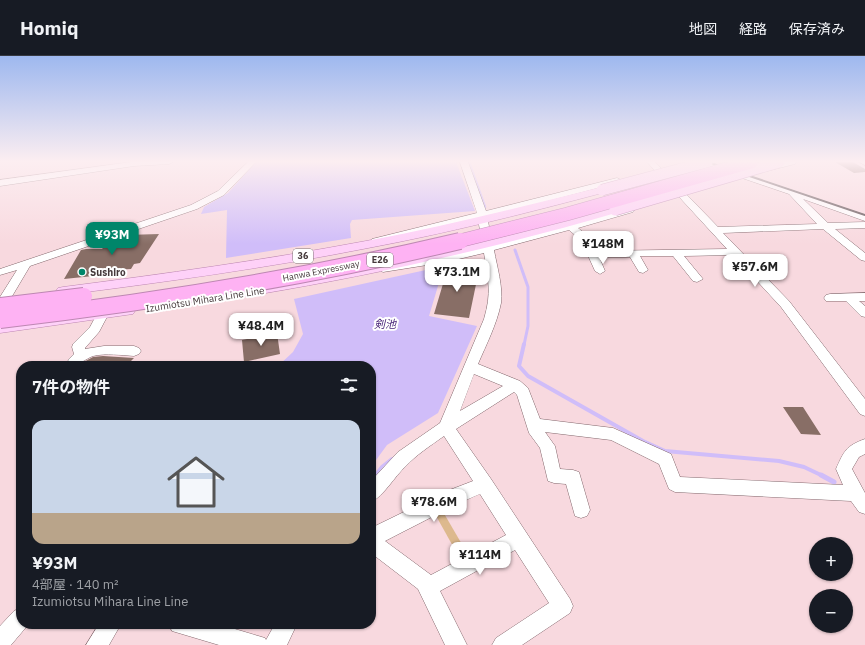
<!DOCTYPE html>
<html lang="ja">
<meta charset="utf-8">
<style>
body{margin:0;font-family:"IBM Plex Sans","Noto Sans JP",sans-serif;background:#20242c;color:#f1f3f6;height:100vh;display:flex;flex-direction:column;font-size:15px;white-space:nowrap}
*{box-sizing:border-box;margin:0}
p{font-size:13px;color:#9ea1a6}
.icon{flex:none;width:22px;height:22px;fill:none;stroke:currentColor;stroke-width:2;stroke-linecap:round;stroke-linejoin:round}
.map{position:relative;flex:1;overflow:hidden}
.details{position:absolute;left:16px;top:305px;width:360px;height:268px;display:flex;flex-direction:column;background:#171b24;border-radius:16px;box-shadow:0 1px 3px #0004}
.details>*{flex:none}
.fabs{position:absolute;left:809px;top:481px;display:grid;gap:8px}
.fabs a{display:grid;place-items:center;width:44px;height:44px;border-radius:50%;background:#171b24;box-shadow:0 1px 3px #0004;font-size:20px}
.price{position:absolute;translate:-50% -34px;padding:0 9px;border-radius:8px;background:#fff;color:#222;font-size:13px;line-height:26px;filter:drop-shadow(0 1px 2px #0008)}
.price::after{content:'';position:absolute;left:50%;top:24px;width:12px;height:9px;margin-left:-6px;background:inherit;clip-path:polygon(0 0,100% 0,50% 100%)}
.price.current{background:#00866a;color:#fff}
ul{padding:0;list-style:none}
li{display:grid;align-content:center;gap:8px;height:212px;padding:0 16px}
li+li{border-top:1px solid #363941}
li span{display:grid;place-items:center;height:124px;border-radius:12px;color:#555}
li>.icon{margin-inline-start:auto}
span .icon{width:72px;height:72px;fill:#fffc;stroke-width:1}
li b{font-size:17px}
h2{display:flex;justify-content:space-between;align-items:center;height:48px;padding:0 16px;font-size:17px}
header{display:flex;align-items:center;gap:24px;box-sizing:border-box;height:56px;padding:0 20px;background:#171b24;border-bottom:1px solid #363941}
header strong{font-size:19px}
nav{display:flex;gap:22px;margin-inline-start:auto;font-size:14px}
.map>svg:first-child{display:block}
</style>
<header>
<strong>Homiq</strong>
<nav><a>地図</a><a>経路</a><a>保存済み</a></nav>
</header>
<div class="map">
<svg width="865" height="589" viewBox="0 0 865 589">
<rect width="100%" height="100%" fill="#f8d9df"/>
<path fill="#ddb98e" d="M442,454L467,497L459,501L435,458Z"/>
<path fill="#d0bdf9" d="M256,106H456L475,155L352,164L350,168L351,182L226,202L227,154L201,158L204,151L228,137Z
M444,210L429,260L477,270L438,357L387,389L371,411V310H278L293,296L303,278L294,243Z"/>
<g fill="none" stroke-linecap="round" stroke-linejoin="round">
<path stroke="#d0bdf9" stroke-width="2.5" d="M469,106L485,151"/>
<path stroke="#d0bdf9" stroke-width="3" d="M515,194L528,231V270L524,289"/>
<path stroke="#d0bdf9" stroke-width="4" d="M524,288L519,310L528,320L643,385L665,395L779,405L804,411L823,420
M375,420L382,411L392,403"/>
<path stroke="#d0bdf9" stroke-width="5" d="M821,419L834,426
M371,425L375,419"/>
</g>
<path fill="#886e66" d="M835,106H853L865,113V116L854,117Z
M159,178L140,207L134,208L131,213L96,215L93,220L64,223L81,194L86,193H102L109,185L126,179Z
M448,211L479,214L469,262L434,258Z
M277,277L280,298L244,306L242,284Z
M103,300L134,302L126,310H72L80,308L93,301Z
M783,351H803L821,379L801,378Z"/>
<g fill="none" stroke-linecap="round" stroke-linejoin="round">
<g stroke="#83686d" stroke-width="1">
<path id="minor" d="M131,106H173L169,108L134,110L0,130V124Z
M248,106H256L224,139L197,153L30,210L11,242L6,260H0V241L17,214L0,219V213L191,149L218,135Z
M460,106H468L486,155L617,122L621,124L620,126L487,161L493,189L630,151L635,154L633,156L578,172L588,180L597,195L727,193L647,106H655L718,171L817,168L789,138L695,106H707L865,159V165L803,143L828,167L865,166V172L835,173L865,197V205L861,204L823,173L723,177L789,245L865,343V360L860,358L781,251L733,199L684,200L703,223L697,226L693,225L673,200H640L648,214L643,217L639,216L630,201H599L605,215L600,218L595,215L581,184L569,174L494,194C497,211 503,230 501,247C497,268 486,289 478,308L520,325L528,332L540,363L613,372L671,398L680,421L843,429L836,413C844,395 846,390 865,383V398L859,401L852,413L865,437V458L859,456L851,445L675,436L669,433L659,408L611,384L545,376L555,390L560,413L573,414L579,416L590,454L587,460L581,462L575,460L566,428L554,427L548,425L540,392L529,377L517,339L514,336L456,373L491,423L570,543L573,550L570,557L522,589H492L496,582L549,547L515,494L440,535L467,589H445L418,533L371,497V472L447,435L473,425L444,380C430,390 416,399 405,411C395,420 383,441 371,446V425L398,396L440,367L484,263C492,236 488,224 484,197L446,206L383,216L378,213L383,210L446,199L483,191L478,163L376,188L371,185L372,183L477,157ZM474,318L503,330L460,355ZM480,438L506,479L431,519L385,485L459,447Z
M783,106H796L795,108L767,115L763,113L764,111Z
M859,106H865V109Z
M865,237V245H859L865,250V261L861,260L846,245H826L824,242L826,239L830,238Z
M102,255L106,256L108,259L99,276L85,292V293L104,290H134L139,292L141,295L139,298L134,300C121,299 106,297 93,300C85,303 79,310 70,307L68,304L74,298L72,291L73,288L90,271L98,256Z
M21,552V568H29L28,569L11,589H0V570L14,555Z
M99,568H121L109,589H86Z
M169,568H218L265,582L266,584L275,568H297L287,589H219L172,575Z"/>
</g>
<g stroke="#bd87b2" stroke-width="1">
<path id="major" d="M602,131L607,134L606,136C527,157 448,177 368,192C267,212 165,226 63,239L58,238L56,235L58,232L63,231C164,218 265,204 366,185C445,170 524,150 602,131Z
M615,151L619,152L621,154L619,156C493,193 365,221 236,242L231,241L229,238L231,235L236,234L332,218L427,199L518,177Z
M128,250L133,252L135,255L133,258L0,277V267Z"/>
</g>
<use href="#minor" fill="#fff" fill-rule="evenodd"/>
<use href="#major" fill="#fed1f8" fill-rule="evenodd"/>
<path stroke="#584a4d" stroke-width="2" d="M708,106L865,159"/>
<g stroke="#bd87b2" stroke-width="12" stroke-linecap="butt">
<path id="major-bridge" d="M602,134L707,106
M615,154L779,106"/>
</g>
<g stroke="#bd87b2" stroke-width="14" stroke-linecap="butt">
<path id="highway-bridge-far1" d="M455,186L567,158L751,106"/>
</g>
<g stroke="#bd87b2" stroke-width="18" stroke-linecap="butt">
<path id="highway-bridge" d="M0,250L84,240
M0,264C155,246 308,221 460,185"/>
</g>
<use href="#major-bridge" stroke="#fed1f8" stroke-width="11"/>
<use href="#highway-bridge-far1" stroke="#feb2f3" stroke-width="13"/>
<use href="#highway-bridge" stroke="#feb2f3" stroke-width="16"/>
</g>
<linearGradient id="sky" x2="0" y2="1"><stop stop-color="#9eb8ef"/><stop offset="0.56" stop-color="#fceef1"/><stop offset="1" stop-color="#fceef1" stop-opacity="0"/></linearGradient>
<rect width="865" height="188" fill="url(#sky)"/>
<circle fill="#00866a" stroke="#fff" stroke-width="1.5" cx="82" cy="216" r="4"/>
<g text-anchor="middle" stroke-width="4" stroke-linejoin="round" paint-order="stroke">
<g fill="#fff" stroke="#7c7475" stroke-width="1">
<rect x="293" y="193" width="20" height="14" rx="3"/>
<rect x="367" y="197" width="26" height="14" rx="3"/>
</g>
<g font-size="9" font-weight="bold" fill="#44383a">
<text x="303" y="203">36</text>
<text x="380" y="207">E26</text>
</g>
<g font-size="9" fill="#44383a" stroke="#fff">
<text transform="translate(321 215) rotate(-11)" y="3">Hanwa Expressway</text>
</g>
<g font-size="10" font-weight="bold" fill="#44383a" stroke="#fff" text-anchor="start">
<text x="90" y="220">Sushiro</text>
</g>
<g font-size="10" fill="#44383a" stroke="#fff">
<text transform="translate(205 243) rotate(-9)" y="4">Izumiotsu Mihara Line Line</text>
</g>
<g font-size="11" font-style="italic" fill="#482478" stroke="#fff">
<text x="385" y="272">剣池</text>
</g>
</g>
</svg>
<div class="fabs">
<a>+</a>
<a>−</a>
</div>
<b class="price current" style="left:112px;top:200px">¥93M</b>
<b class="price" style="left:603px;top:209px">¥148M</b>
<b class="price" style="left:755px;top:232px">¥57.6M</b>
<b class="price" style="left:457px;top:237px">¥73.1M</b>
<b class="price" style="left:261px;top:291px">¥48.4M</b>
<b class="price" style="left:434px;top:467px">¥78.6M</b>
<b class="price" style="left:480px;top:520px">¥114M</b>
<section class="details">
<h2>7件の物件<svg class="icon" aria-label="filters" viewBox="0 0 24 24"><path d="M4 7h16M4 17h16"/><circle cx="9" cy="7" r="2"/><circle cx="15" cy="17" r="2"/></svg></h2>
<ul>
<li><span style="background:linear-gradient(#c9d6e8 75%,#b9a48a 0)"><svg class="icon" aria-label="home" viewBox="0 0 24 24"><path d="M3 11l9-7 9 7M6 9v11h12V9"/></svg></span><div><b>¥93M</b><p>4部屋 · 140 m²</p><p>Izumiotsu Mihara Line Line</p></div></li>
</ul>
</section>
</div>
